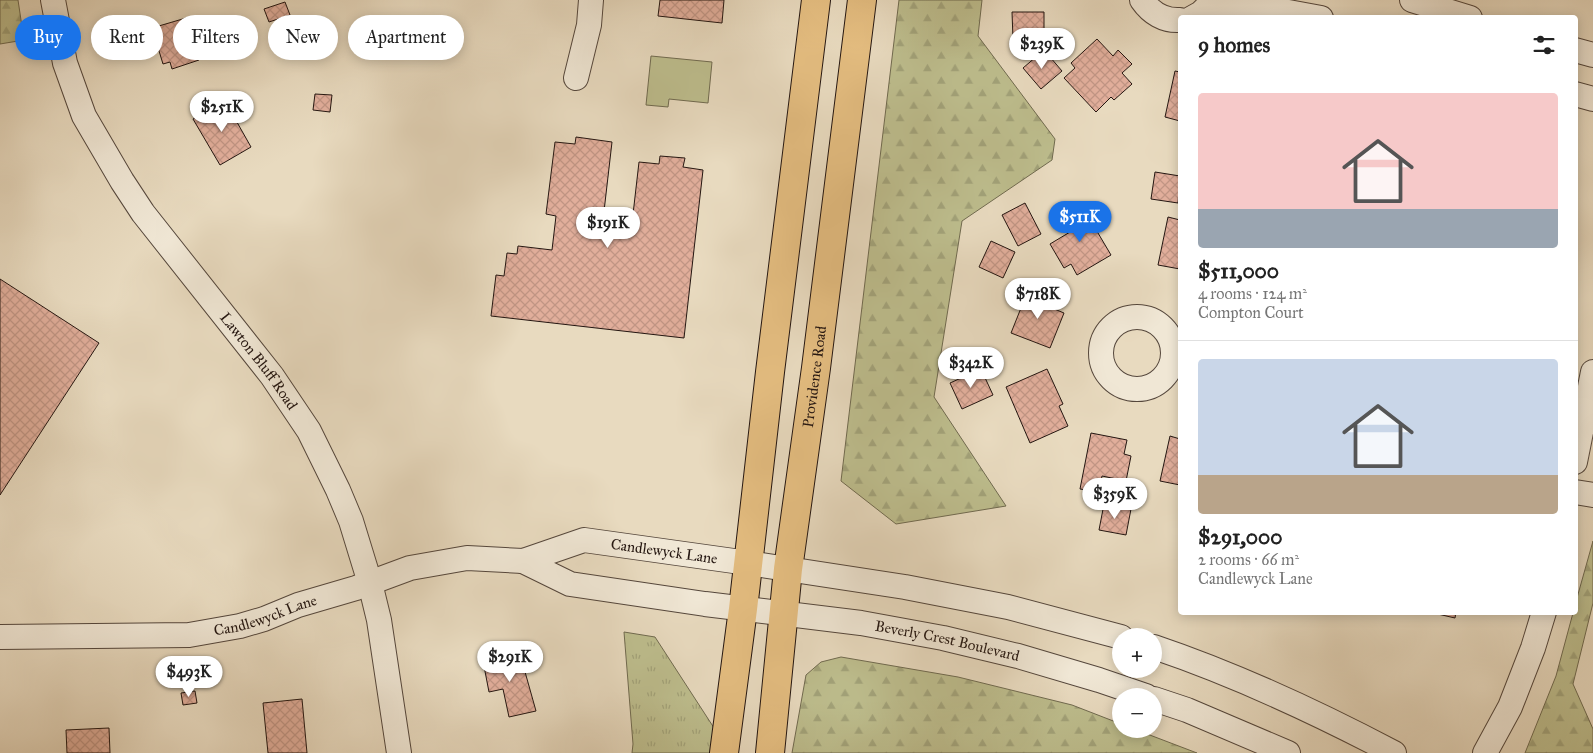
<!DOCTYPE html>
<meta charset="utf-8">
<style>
body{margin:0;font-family:"IM FELL Great Primer",serif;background:#f2f2f2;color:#222;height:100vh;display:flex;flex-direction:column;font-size:19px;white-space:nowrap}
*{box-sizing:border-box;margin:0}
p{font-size:16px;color:#767676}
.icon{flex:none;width:28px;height:28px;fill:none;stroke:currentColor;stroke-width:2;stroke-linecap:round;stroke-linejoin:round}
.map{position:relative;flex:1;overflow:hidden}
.sheet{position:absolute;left:1178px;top:15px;width:400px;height:600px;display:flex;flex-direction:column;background:#fff;border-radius:5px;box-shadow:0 2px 12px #0003}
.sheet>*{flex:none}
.top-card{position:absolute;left:15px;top:15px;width:475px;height:45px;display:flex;gap:10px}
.fabs{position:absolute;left:1112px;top:628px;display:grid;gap:10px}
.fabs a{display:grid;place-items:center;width:50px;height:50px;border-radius:50%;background:#fff;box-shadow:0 2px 12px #0003;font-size:25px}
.price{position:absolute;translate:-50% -42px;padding:0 11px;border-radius:18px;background:#fff;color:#222;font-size:16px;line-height:32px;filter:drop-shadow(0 1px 2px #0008)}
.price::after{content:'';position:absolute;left:50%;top:30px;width:15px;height:11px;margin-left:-8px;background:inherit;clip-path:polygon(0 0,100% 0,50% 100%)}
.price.selected{background:#1a73e8;color:#fff}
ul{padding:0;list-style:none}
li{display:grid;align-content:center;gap:10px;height:265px;padding:0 20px}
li+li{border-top:1px solid #e0e0e0}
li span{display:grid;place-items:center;height:155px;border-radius:5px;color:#555}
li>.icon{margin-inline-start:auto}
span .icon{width:90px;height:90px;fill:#fffc;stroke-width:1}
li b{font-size:21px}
h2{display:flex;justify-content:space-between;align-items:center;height:60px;padding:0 20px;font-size:21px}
.tag{padding:0 18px;border-radius:22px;background:#fff;box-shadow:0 2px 12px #0003;font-size:18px;line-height:45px}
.tag.selected{background:#1a73e8;color:#fff}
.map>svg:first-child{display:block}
</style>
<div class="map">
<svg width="1593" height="753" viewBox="0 0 1593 753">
<defs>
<pattern id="grass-tufts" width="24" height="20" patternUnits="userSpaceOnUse" patternTransform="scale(1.25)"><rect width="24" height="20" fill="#bdbd8d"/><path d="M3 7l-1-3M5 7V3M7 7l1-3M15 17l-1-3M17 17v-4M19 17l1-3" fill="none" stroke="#a2a279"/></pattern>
<pattern id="forest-firs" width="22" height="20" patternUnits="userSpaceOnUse" patternTransform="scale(1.25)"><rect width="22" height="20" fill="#bdbd8d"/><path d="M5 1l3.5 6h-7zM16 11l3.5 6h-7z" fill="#a2a279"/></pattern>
<pattern id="building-cross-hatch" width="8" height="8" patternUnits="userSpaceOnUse" patternTransform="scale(1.25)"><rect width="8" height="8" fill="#e1ae9b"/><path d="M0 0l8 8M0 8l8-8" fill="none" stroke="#c19584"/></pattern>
</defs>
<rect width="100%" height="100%" fill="#e8dabf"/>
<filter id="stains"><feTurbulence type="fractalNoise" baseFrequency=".004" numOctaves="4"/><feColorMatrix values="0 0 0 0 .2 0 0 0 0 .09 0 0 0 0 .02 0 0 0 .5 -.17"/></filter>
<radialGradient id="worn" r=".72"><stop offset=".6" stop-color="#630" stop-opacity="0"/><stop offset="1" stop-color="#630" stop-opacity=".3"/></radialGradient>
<path fill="url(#grass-tufts)" stroke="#706a4f" d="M624,632L655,637L716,731L713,753H632L633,744Z"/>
<path fill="url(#forest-firs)" stroke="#706a4f" d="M0,0H18L24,40L0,44Z
M899,0H982L978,36L1055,139L1052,160L962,221L934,397L1006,506L896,524L841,481Z
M1593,541V603L1573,684L1593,729V753H1525L1556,676L1573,613L1575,612V605Z
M841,657L958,677L1072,705L1121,724V729H1134L1197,753H792L806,675L821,662Z"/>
<path fill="#bdbd8d" stroke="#706a4f" d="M651,56L712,62L708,103L669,99L668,107L646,105Z"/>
<path fill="url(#building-cross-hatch)" stroke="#241611" d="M660,0H724L722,23L658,16Z
M285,2L290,15L269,22L264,9Z
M1012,12H1044V38L1013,39Z
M186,18L199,60L172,69L170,62L163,64L152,28Z
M1097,39L1113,56L1118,50L1132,64L1122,73L1132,84L1114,100L1111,97L1096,112L1064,78L1075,68L1071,63Z
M1044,50L1062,71L1041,89L1023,68Z
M1175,71L1180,72V121L1165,117Z
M315,94L332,95L330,112L313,110Z
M225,101L251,147L220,165L193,119Z
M576,137L612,142L603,220L632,223L639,162L659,164L660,156L685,158L683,167L703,170L684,338L491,316L496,275L504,276L507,253L517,254L518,246L552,250L556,216L546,214L555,142L575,144Z
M1155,172L1180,176L1178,203L1151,199Z
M1025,203L1041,234L1018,246L1002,215Z
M1082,206L1111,255L1077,275L1071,264L1064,268L1050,244L1070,232L1061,218Z
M1168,217L1180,220V269L1158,265Z
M991,241L1015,252L1003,278L979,267Z
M0,279L99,343L0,495Z
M1031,291L1056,301L1052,308L1064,313L1050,348L1011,333L1023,303H1025Z
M981,369L993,395L962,409L950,383Z
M1047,369L1063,404L1059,406L1068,426L1030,443L1006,387Z
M1091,433L1127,440L1124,454L1131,456L1126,481L1102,476L1099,492L1080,489Z
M1170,436L1180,439V485L1160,481Z
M1104,504L1131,509L1126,535L1099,530Z
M1429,612H1456L1455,618Z
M520,654L536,711L509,717L503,689L489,692L483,661Z
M195,691L197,703L183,705L181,693Z
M302,699L307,753H268L263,703Z
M109,728L110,753H67L66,730Z"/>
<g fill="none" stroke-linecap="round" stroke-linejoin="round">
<g stroke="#55473c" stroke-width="26">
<g id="street">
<path id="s1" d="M53,0L65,63L84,116L122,181L143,213L272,376L309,431L338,490L351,521L370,583L379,620L399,753"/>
<path d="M1142,0C1151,13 1164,21 1180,20"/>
<path d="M1412,0L1470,18"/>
<path d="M1192,18L1201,13L1211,3H1239L1321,18"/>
<path d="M1575,50L1593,55"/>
<path d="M576,78L589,25L591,0"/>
<path d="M1575,94L1593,99"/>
<circle cx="1137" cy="353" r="36"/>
<path d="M1575,462L1593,372"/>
<path d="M1575,492L1593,495"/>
<path id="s2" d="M523,561L570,584L705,604L861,623L943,638L1018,656L1099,680L1146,696"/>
<path id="s3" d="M0,637L189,635L240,626L264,619L298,605L356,588L410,568L467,558L523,561L584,540L748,563L905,587L1008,607L1121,637"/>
<path d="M1154,647C1237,675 1316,712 1394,753"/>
<path d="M1154,699L1187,710L1288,753"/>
<path d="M1485,753L1510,707L1533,648L1544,612"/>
</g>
</g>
<g stroke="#241611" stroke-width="30">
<g id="primary">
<path d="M724,753L743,609L770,372L816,0"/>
<path id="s4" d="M770,753L788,569L816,368L862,0"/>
</g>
</g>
<use href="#street" stroke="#f0e7d5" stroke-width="24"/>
<use href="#primary" stroke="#e4bd80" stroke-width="28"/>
</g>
<g text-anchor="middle" stroke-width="4" stroke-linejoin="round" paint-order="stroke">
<g font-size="15" fill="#241611" stroke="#f0e7d5">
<text dy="5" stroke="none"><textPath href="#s1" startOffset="422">Lawton Bluff Road</textPath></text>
<text dy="5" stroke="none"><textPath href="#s4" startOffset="379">Providence Road</textPath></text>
<text dy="5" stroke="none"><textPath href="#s3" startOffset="680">Candlewyck Lane</textPath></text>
<text dy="5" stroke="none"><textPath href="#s3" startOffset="268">Candlewyck Lane</textPath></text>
<text dy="5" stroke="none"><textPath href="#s2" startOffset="434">Beverly Crest Boulevard</textPath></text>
</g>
</g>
<rect width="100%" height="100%" filter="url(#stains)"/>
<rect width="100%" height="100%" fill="url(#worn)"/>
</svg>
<div class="fabs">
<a>+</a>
<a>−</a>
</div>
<b class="price" style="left:1042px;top:70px">$239K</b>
<b class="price" style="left:222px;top:133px">$251K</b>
<b class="price selected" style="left:1080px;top:243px">$511K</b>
<b class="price" style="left:608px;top:249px">$191K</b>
<b class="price" style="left:1038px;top:320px">$718K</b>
<b class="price" style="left:971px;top:389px">$342K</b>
<b class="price" style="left:1115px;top:520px">$359K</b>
<b class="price" style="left:510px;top:683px">$291K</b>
<b class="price" style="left:189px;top:698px">$493K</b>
<div class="top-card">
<a class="tag selected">Buy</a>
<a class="tag">Rent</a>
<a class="tag">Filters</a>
<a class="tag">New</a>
<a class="tag">Apartment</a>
</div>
<section class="sheet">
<h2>9 homes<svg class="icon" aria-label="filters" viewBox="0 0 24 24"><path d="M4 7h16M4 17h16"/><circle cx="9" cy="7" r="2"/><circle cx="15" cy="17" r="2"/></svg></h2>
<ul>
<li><span style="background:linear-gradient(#f6c9c9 75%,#9aa5b1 0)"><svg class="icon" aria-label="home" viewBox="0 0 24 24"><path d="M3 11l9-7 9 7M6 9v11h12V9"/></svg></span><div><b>$511,000</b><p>4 rooms · 124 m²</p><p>Compton Court</p></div></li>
<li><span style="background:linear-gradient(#c9d6e8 75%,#b9a48a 0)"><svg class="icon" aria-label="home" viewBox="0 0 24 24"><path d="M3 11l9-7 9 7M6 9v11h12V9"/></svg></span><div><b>$291,000</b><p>2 rooms · 66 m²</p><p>Candlewyck Lane</p></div></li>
</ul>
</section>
</div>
